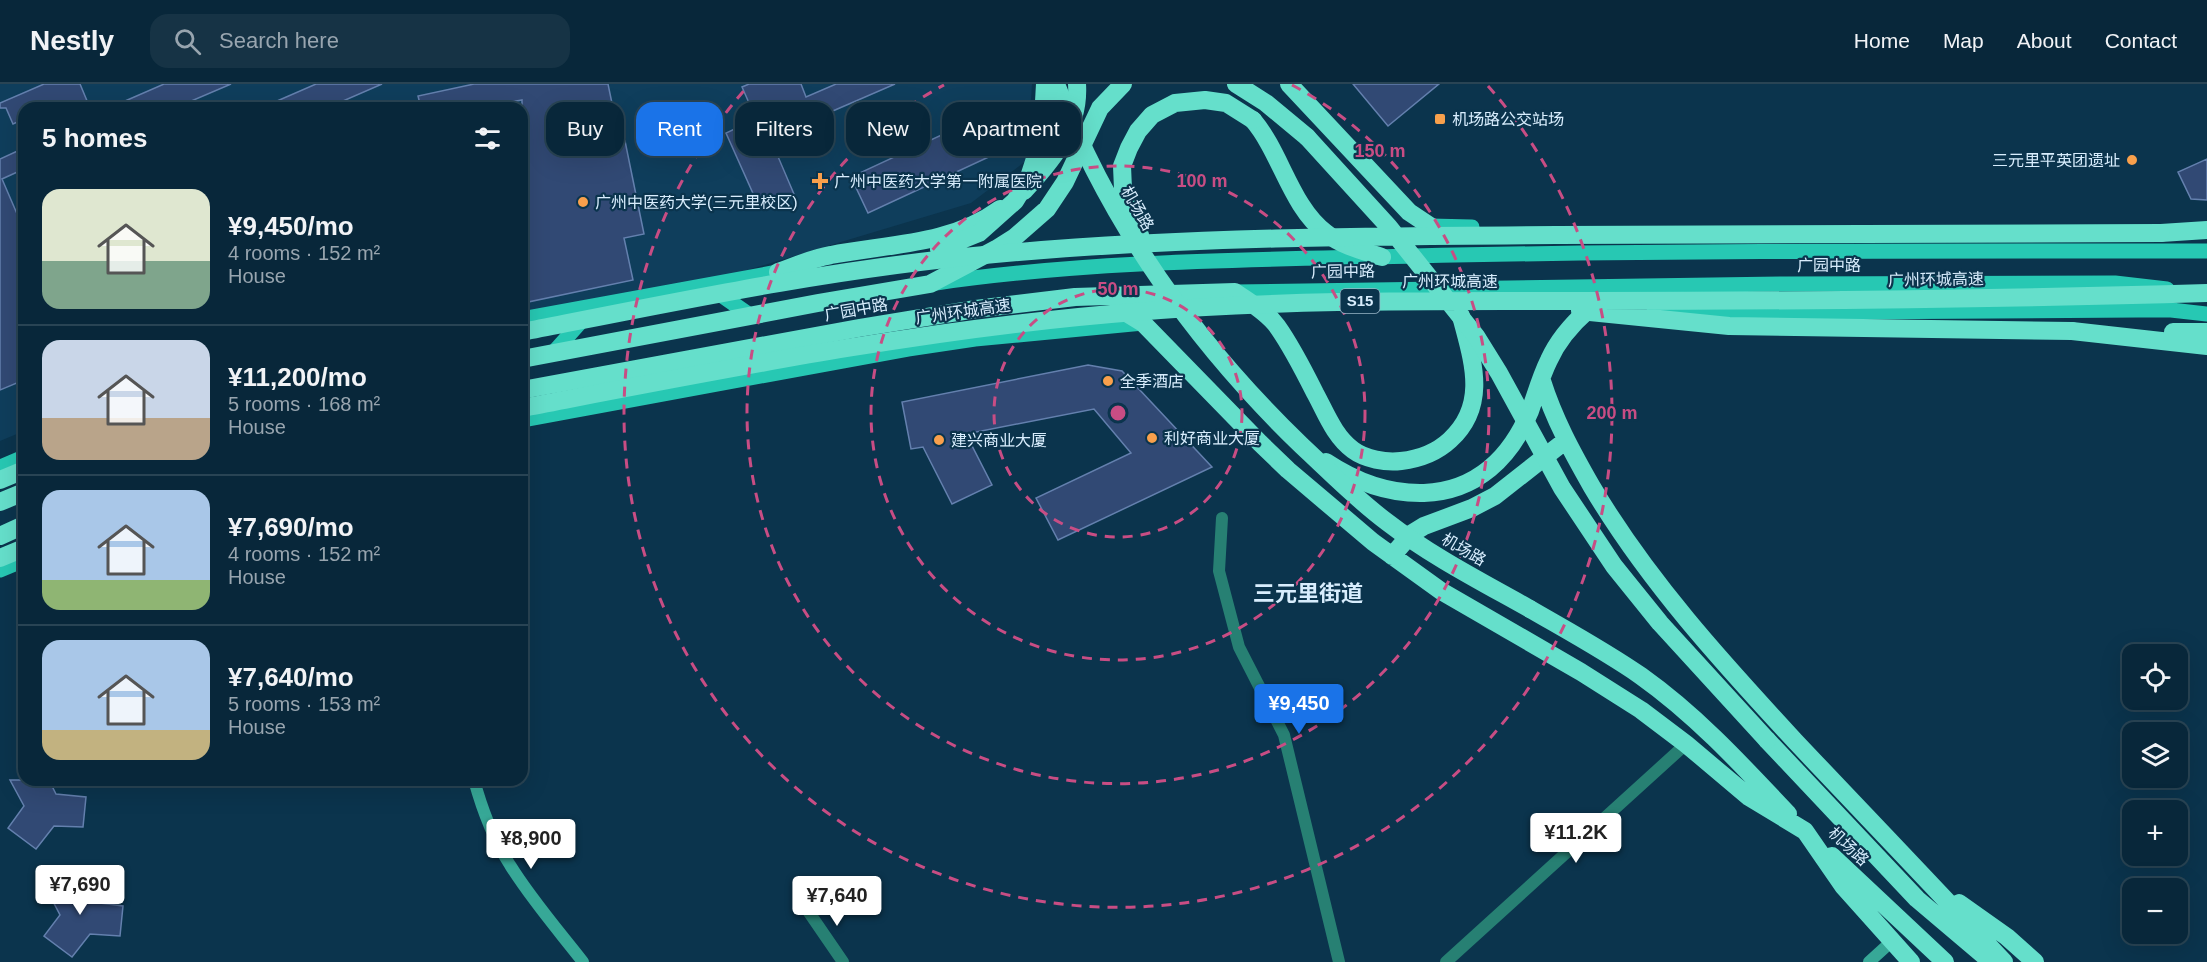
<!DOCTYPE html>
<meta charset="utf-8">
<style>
body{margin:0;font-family:Helvetica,"Noto Sans SC",sans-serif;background:#163345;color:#f1f3f6;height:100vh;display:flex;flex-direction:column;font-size:22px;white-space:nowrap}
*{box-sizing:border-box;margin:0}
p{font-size:20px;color:#98a5af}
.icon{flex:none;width:33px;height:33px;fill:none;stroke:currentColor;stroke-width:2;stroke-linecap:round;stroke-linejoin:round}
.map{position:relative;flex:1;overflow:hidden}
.side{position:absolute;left:18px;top:18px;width:510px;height:684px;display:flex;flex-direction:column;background:#08273a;border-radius:18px;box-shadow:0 6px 24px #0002,0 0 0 2px #294454}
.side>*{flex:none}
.hud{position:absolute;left:546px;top:18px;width:570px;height:54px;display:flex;gap:12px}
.controls{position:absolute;left:2122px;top:560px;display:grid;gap:12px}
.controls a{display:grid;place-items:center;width:66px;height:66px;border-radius:12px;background:#08273a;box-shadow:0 6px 24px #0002,0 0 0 2px #294454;font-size:30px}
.price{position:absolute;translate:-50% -51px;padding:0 14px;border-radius:6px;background:#fff;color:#222;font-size:20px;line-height:39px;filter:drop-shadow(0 2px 3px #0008)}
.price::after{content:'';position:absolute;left:50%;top:36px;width:18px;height:14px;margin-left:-9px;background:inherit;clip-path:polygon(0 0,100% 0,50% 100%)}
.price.selected{background:#1a73e8;color:#fff}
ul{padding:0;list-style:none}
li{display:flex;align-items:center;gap:18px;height:150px;padding:0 24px}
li+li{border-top:2px solid #294454}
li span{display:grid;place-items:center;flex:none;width:168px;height:120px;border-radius:18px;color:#555}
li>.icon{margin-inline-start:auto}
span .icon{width:72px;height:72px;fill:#fffc;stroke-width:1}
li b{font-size:26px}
h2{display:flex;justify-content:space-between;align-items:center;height:72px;padding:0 24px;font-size:26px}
.pill{padding:0 21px;border-radius:18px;background:#08273a;box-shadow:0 6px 24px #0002,0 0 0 2px #294454;font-size:21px;line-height:54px}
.pill.selected{background:#1a73e8;color:#fff}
header{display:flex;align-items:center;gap:36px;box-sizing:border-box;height:84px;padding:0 30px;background:#08273a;border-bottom:2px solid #294454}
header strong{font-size:28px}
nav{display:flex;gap:33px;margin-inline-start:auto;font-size:21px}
.search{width:420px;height:54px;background:#163345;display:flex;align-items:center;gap:15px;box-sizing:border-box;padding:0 21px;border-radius:18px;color:#98a5af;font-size:22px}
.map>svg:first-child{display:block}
</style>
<header>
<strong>Nestly</strong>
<div class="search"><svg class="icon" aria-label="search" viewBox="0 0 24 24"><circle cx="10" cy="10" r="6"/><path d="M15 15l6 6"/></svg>Search here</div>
<nav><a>Home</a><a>Map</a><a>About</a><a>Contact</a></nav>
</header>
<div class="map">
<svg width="2207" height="878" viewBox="0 0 2207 878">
<rect width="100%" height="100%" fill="#0b344d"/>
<path fill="#0f3e5c" d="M0,0H1032L1027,76L971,119L664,211L522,239V24H24V347L0,357Z"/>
<path fill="#314974" stroke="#6480ae" stroke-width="1.5" d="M44,0H80L90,24H24V35L13,40L6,24H0V19Z
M164,0H231L175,24H109Z
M316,0H382L327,24H261Z
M474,0H608L620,58L625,57L644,150L624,154L633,196L528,218L522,190V16L476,24H421L418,12Z
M749,0H801L806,13L836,0H895L819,33L825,46L776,68L794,110L760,125L726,49L756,35L742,3Z
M1353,0H1439L1388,42Z
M1006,21L1023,57L868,129L851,93Z
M24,64V85L2,95L24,146V296L0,306V75Z
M2207,75V116L2191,115L2178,88Z
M1088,281L1122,287L1212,383L1058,456L1036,414L1131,369L1094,325L966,350L992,401L952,420L923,363L911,365L902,318Z
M10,696H49L56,710L86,713L83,743L54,742L36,765L8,744L24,722Z
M78,790L92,818L123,822L120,852L90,850L72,873L44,852L60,831L47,806Z"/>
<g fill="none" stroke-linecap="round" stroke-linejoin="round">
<path stroke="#278073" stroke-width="12" d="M1222,434L1219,487L1239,563L1284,651L1339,878
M806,824L843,878
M1446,878L1686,660"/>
<path stroke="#37a897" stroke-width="12" d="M474,696C482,725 493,755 510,781C531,815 558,846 583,878
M1869,878L1891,858"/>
<path stroke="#27c8b3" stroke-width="15" d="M1430,142L1472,143
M936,199C1095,176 1255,176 1414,172C1679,166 1943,167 2207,167
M714,206L751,232
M1235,208L1786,200L2115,199L2167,205
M1654,227L1835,228L2138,226H2171L2207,230
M522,235L778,188
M553,269L586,232
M522,336L908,265L975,255L1143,239
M0,383L24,373
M0,486L24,476"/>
<path stroke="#65dfcb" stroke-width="18" d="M1236,0L1266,19L1307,53
M1289,0L1409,128L1430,142
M1253,36C1281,69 1291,123 1326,149C1342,162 1363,167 1382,173
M1024,107C1052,76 1080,45 1077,0
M2161,149L2207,146
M778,188C795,182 813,174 831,171C888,160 951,161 1000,125
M1120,225L1143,239L1260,359L1288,386L1373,458L1441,507L1581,588L1641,626L1686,660L1749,713L1805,747L1843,802L1911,878
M2072,247L2207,262
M2173,248H2207
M522,275L818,219L930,200L996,165L1015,153L1047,125L1065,98L1100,24L1123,0
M1542,297C1554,335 1572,368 1592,403C1648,497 1721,577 1795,657C1865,731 1935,804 2004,878
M522,306L859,244L976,225L1075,213L1235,208C1249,218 1267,228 1277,242C1292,263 1304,287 1315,309C1326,329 1334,352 1353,366C1365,375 1386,379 1401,377C1419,375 1436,369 1450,356C1489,320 1472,275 1461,232
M1326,378C1356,398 1387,410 1424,409C1477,407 1511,373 1530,327C1536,310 1541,292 1549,276C1558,256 1572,240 1588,226
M0,396L24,386
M0,418L24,408
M0,452L24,441
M1392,472L1411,450L1424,442L1472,424L1495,412L1565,357
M0,474L24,464
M1530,525C1568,547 1605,567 1641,592C1696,631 1742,681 1788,730
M1767,656L1917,815L1988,875
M1832,772L1945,878
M1959,819L2007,853L2035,878"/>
<path stroke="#65dfcb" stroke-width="18" d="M1056,0C1109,138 1196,260 1302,362C1330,388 1356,415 1387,438C1431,472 1482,498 1530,525
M1307,53L1389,143L1476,252L1499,289L1562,404L1614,482L1660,539L1767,656
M1140,151L1123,105L1122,82L1129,64L1138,47L1152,31L1175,19L1205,16L1226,19L1253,36
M939,165L979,149L1015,117L1028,96L1042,53L1045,0
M1580,227L1729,242L2072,247
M522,248C679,217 836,184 995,170C1182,153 1369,152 1557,151C1758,150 1959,149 2161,149
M522,324C725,285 928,244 1135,228C1288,215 1441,217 1594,217C1799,217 2003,215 2207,209"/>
</g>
<g fill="none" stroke="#c84d84" stroke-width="3" stroke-dasharray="10 8">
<circle cx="1118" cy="329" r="124"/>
<circle cx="1118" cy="329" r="247"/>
<path d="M1292 1A371 371 0 1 1 944 1"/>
<path d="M1488 2A494 494 0 1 1 748 2"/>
</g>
<g fill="#f9a04c" stroke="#0b344d" stroke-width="2">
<rect x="1434" y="29" width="12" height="12" rx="3"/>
<circle cx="2132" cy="76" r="6"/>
<path d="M817 88h6v6h6v6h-6v6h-6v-6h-6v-6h6z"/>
<circle cx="583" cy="118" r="6"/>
<circle cx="1108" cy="297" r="6"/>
<circle cx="1152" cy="354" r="6"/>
<circle cx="939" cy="356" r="6"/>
</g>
<g text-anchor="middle" stroke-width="4.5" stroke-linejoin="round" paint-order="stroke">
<rect fill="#0b344d" stroke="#9ab6c8" stroke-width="1.5" x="1340.5" y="205" width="39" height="24" rx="4.5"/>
<g font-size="15" font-weight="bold" fill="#d8edfd">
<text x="1360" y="222">S15</text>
</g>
<g font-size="16" fill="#d8edfd" stroke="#0b344d" text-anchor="start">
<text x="1452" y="41">机场路公交站场</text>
<text x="2120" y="82" text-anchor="end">三元里平英团遗址</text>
<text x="834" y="103">广州中医药大学第一附属医院</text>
<text x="595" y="124">广州中医药大学(三元里校区)</text>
<text x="1120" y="303">全季酒店</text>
<text x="1164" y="360">利好商业大厦</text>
<text x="951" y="362">建兴商业大厦</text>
</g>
<g font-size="16" fill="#d8edfd" stroke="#0b344d">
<text transform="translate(1138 124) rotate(60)" y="6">机场路</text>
<text x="1829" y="187">广园中路</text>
<text transform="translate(1343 187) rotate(-1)" y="6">广园中路</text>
<text transform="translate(1936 195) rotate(-1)" y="6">广州环城高速</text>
<text x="1450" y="203">广州环城高速</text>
<text transform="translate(856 225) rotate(-10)" y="6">广园中路</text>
<text transform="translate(963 227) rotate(-8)" y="6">广州环城高速</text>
<text transform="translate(1464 465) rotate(30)" y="6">机场路</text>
<text transform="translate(1849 762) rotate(43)" y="6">机场路</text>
</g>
<g font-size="22" font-weight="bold" fill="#d8edfd" stroke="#0b344d">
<text x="1308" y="517">三元里街道</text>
</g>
</g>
<circle cx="1118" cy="329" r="9" fill="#c84d84" stroke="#0b344d" stroke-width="3"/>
<g font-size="18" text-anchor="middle" font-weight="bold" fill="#c84d84" stroke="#0b344d" stroke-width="4.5" stroke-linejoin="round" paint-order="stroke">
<text x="1380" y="73">150 m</text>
<text x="1202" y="103">100 m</text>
<text x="1118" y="211">50 m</text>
<text x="1612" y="335">200 m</text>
</g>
</svg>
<div class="controls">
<a><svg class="icon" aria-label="locate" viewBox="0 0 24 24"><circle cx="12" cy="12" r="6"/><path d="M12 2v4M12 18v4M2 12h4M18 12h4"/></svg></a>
<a><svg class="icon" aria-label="layers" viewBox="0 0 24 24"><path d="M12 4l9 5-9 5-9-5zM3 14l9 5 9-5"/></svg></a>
<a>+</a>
<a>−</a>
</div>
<b class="price selected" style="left:1299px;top:651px">¥9,450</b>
<b class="price" style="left:1576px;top:780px">¥11.2K</b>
<b class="price" style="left:531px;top:786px">¥8,900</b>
<b class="price" style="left:80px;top:832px">¥7,690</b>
<b class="price" style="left:837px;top:843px">¥7,640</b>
<div class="hud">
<a class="pill">Buy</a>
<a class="pill selected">Rent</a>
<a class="pill">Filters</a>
<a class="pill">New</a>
<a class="pill">Apartment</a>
</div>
<section class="side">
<h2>5 homes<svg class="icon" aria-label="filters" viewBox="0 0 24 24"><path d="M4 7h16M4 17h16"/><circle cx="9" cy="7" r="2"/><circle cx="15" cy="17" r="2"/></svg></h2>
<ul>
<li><span style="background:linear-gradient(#dfe7d0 60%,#7fa58c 0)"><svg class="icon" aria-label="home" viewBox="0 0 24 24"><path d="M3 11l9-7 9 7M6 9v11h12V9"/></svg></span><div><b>¥9,450/mo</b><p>4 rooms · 152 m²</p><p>House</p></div></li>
<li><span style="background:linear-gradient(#c9d6e8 65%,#b9a48a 0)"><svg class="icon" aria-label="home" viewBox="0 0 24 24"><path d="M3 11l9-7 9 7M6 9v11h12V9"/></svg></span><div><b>¥11,200/mo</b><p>5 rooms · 168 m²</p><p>House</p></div></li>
<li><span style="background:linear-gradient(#a9c7e8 75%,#8fb573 0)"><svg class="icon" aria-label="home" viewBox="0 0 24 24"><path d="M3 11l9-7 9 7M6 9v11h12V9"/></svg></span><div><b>¥7,690/mo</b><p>4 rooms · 152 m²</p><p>House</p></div></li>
<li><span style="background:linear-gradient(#a9c7e8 75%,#c2b280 0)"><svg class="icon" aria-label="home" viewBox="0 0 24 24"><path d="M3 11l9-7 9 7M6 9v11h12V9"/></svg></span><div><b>¥7,640/mo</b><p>5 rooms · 153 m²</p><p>House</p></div></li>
</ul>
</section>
</div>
